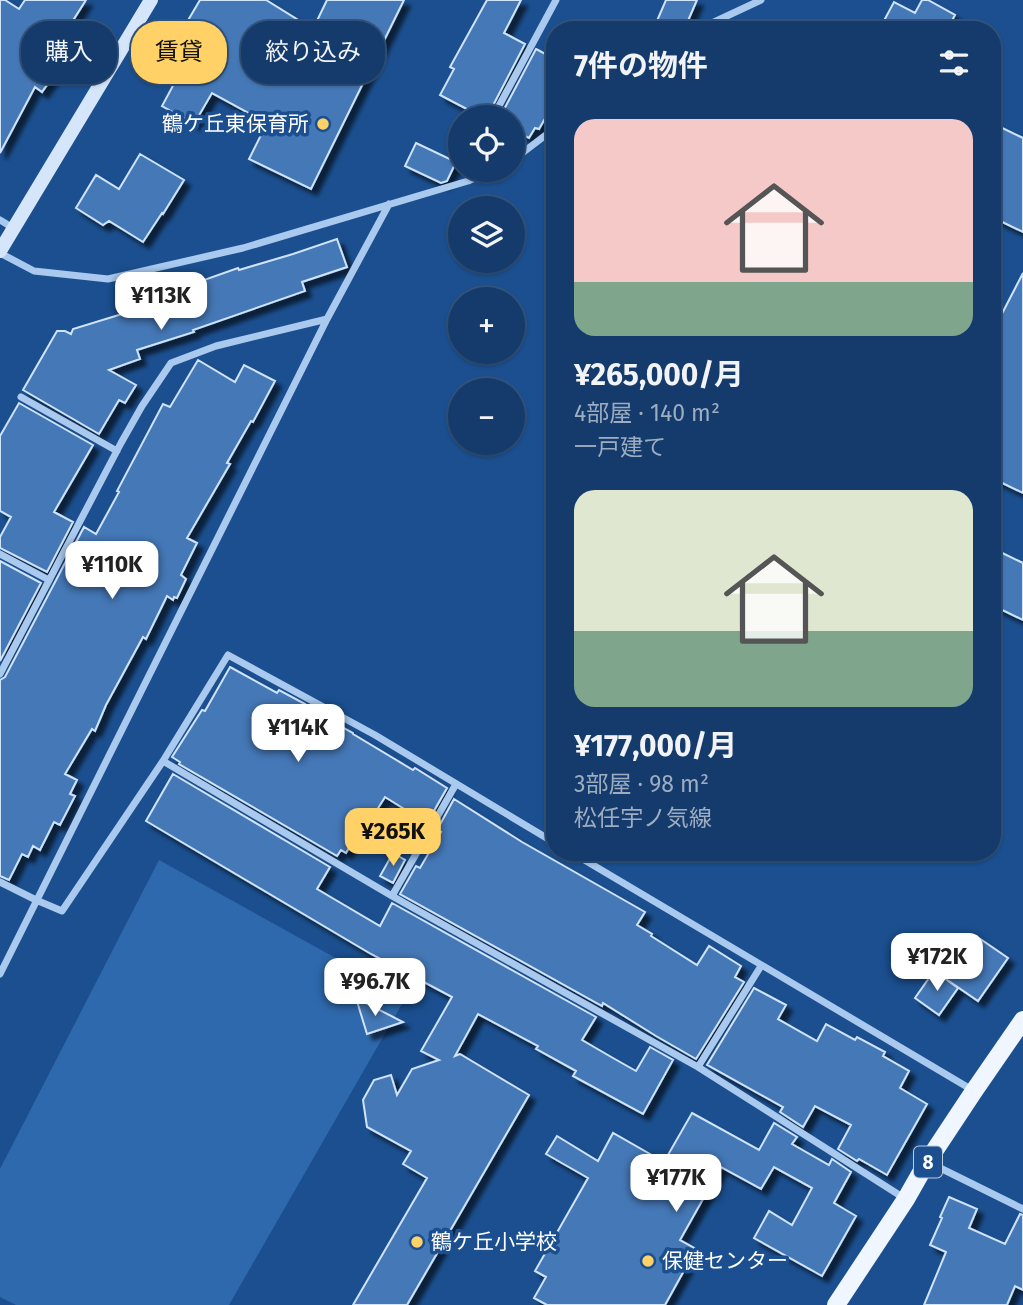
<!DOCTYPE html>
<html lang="ja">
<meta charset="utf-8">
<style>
body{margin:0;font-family:"Fira Sans","Noto Sans JP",sans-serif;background:#214673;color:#f1f3f6;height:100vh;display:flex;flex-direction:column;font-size:26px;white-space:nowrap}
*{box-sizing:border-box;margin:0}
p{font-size:23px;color:#9dadc1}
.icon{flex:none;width:38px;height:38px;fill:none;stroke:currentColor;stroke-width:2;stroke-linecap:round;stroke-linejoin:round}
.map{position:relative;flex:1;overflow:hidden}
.panel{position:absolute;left:546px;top:21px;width:455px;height:840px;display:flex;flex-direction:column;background:#143b6b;border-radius:28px;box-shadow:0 2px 5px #0004,0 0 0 2px #33557e}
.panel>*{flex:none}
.banner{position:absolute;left:21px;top:21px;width:420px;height:63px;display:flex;gap:14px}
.controls{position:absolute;left:448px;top:105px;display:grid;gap:14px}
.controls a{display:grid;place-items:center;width:77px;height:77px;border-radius:50%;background:#143b6b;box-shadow:0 2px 5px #0004,0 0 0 2px #33557e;font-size:35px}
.price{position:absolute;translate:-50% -60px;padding:0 16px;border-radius:14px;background:#fff;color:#222;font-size:23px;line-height:46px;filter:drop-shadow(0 2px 4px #0008)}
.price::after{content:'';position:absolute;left:50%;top:42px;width:21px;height:16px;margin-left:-10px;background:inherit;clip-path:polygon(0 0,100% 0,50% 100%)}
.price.selected{background:#ffd166;color:#111}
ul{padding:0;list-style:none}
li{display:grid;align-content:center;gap:14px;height:371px;padding:0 28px}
li span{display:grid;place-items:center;height:217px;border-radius:21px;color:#555}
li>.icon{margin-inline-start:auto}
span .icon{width:126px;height:126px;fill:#fffc;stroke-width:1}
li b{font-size:30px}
h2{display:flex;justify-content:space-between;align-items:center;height:84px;padding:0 28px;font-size:30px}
.tag{padding:0 24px;border-radius:28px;background:#143b6b;box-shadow:0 2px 5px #0004,0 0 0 2px #33557e;font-size:24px;line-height:63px}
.tag.selected{background:#ffd166;color:#111}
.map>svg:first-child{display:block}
</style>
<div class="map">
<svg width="1023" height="1305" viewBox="0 0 1023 1305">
<defs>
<filter id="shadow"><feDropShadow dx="6" dy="6" stdDeviation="2" flood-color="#0009"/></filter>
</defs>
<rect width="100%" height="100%" fill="#1b4f8f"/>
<path fill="#2e69ad" d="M159,860L406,997L229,1305H16L0,1297V1169Z"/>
<path fill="#4478b7" stroke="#cfe3fa" stroke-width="2" filter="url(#shadow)" d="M0,0H5L19,9L25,0H86L65,33L59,29L36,64L54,75L42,92L35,87L0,153Z
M200,0H266L313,29L327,0H404L311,189L249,159L267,123L212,93L194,124L162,106L196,43L180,34Z
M487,0H521L504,33L525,44L487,117H482L440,95L454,69L450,67Z
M666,0H697L684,30H653Z
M922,0H928L955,15L947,30H879L894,2L915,13Z
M536,49L555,59V119L547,115L539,129L535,128L529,138L513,130V117H500Z
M992,123L1023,138V232L992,217Z
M416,143L456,162L447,181L441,183L405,166Z
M140,154L184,180L163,214L162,213L143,242L109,221L103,225L76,208L96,175L119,189Z
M337,239L347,267L302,282L305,291L193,330L194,332L137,350L140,359L109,370L136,385L125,403L119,400L99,434L23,390L57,331H65L71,334L73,329L148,306L146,301L205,282L204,280L238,268L239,270L293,254Z
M1023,273V493L992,478V333Z
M198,360L235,382L244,365L275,381L253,422L251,421L227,463L230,464L187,538L197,543L181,575L186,579L177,598L174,597L173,600L167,596L146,639L143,637L106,705L95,731L92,729L65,774L77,780L70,794L75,796L60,825L54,822L40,850L33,846L28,857L22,854L9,880L0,876V680L5,677L84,527L96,534L119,492L117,491L163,404L170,407Z
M19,403L93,445L54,512L73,522L47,572L0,548V537L11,517L0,511V436Z
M992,548L1023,563V620L992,605Z
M0,561L41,583L0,661Z
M230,667L277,693L279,690L305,704L304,706L353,733V734L413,770L415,768L447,788L427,823L385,797L375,813L371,811L346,853L341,850L337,856L179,764L180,762L172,757L202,710L205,711Z
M173,774L330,867L317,889L380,926L392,903L596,1017L582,1040L613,1058L636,1071L650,1047L673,1060L643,1114L573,1076L576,1071L536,1049L538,1046L478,1014L455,1056L460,1054L529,1095L407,1305H353L427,1178L403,1164L411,1151L367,1127L363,1100L374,1080L391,1075L397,1095L412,1069L439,1060L421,1051L452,997L371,954L146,821Z
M454,799L522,842L645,912L637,925L652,934L651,936L697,965L709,946L741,966L735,977L744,982L696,1059L656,1036L603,1003L602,1006L400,894L416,866L420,868L441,832L437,830Z
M393,853L405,860L393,883L380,876Z
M976,936L1008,958L978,1001L946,979Z
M934,971L958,988L939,1015L915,998Z
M754,988L786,1005L778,1019L817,1041L826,1024L855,1040L857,1037L885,1052L883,1056L909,1071L900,1088L927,1104L887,1175L859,1159L857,1161L838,1149L851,1125L815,1106L803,1127L780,1112L783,1107L707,1065Z
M356,998L403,1022L367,1034Z
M692,1113L759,1150L774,1123L797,1137L792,1144L829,1165L832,1159L851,1172L834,1203L856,1216L822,1276L754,1238L769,1211L792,1225L812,1188L774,1167L761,1189L721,1167L680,1240L696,1249L665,1305H547L534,1298L546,1277L535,1271L588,1178L546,1154L557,1136L598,1161L613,1133L664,1162Z
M949,1197L977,1209L969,1228L1005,1244L1020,1214L1023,1215V1290L1015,1286L1007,1305H924L946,1252L930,1245L942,1218L940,1217Z"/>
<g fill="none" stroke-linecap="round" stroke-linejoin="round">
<path stroke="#a9c9ee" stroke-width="7" d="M697,30L761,0
M493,117L556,0
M513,160L555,128
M0,220L13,228
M0,253L34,271L108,279L243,248L468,181L492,170
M21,397L117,451
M0,554L49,580
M0,674L121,443L142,406L171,363L216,346L327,319L389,204
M163,761L392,896L698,1067L904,1198
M571,852L974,1091
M0,882L36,900L62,911L163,761L228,655L375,735L555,843
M392,896L456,784
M0,974L327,319
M698,1067L761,966
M928,1162L1023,1209"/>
<path stroke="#d6e6fa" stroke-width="14" d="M0,251L151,0"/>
<path stroke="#f0f6ff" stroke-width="18" d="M836,1305L906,1199L927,1162L974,1091L1023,1020"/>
</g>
<g fill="#ffd166" stroke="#1b4f8f" stroke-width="2.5">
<circle cx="323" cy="124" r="7"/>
<circle cx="417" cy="1242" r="7"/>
<circle cx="648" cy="1261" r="7"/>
</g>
<g text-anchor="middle" stroke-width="7" stroke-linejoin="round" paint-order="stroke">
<rect fill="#1b4f8f" stroke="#bbcadd" stroke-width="2" x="914" y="1146.5" width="28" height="31" rx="5"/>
<g font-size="19" font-weight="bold" fill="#fff">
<text x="928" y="1169">8</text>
</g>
<g font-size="21" fill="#fff" stroke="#1b4f8f" text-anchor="start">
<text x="309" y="131" text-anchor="end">鶴ケ丘東保育所</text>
<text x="431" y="1249">鶴ケ丘小学校</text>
<text x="662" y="1268">保健センター</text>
</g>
</g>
</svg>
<div class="controls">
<a><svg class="icon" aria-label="locate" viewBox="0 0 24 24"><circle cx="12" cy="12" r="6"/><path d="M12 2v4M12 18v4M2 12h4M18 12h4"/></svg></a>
<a><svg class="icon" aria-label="layers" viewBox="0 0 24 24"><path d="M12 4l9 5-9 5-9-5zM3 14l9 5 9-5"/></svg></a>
<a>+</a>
<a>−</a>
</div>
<b class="price" style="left:161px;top:332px">¥113K</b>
<b class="price" style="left:112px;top:601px">¥110K</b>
<b class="price" style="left:298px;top:764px">¥114K</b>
<b class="price selected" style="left:393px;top:868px">¥265K</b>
<b class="price" style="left:937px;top:993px">¥172K</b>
<b class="price" style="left:375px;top:1018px">¥96.7K</b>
<b class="price" style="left:676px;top:1214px">¥177K</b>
<div class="banner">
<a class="tag">購入</a>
<a class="tag selected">賃貸</a>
<a class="tag">絞り込み</a>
</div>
<section class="panel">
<h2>7件の物件<svg class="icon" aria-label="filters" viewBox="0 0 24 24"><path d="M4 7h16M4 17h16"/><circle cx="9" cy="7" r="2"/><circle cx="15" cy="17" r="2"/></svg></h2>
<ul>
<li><span style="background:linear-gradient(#f6c9c9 75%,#7fa58c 0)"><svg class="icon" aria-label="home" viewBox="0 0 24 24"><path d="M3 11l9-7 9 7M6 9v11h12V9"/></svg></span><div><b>¥265,000/月</b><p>4部屋 · 140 m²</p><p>一戸建て</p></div></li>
<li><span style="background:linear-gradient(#dfe7d0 65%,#7fa58c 0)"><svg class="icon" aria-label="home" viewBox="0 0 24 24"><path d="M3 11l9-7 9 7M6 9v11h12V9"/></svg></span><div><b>¥177,000/月</b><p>3部屋 · 98 m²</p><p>松任宇ノ気線</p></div></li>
</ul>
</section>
</div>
